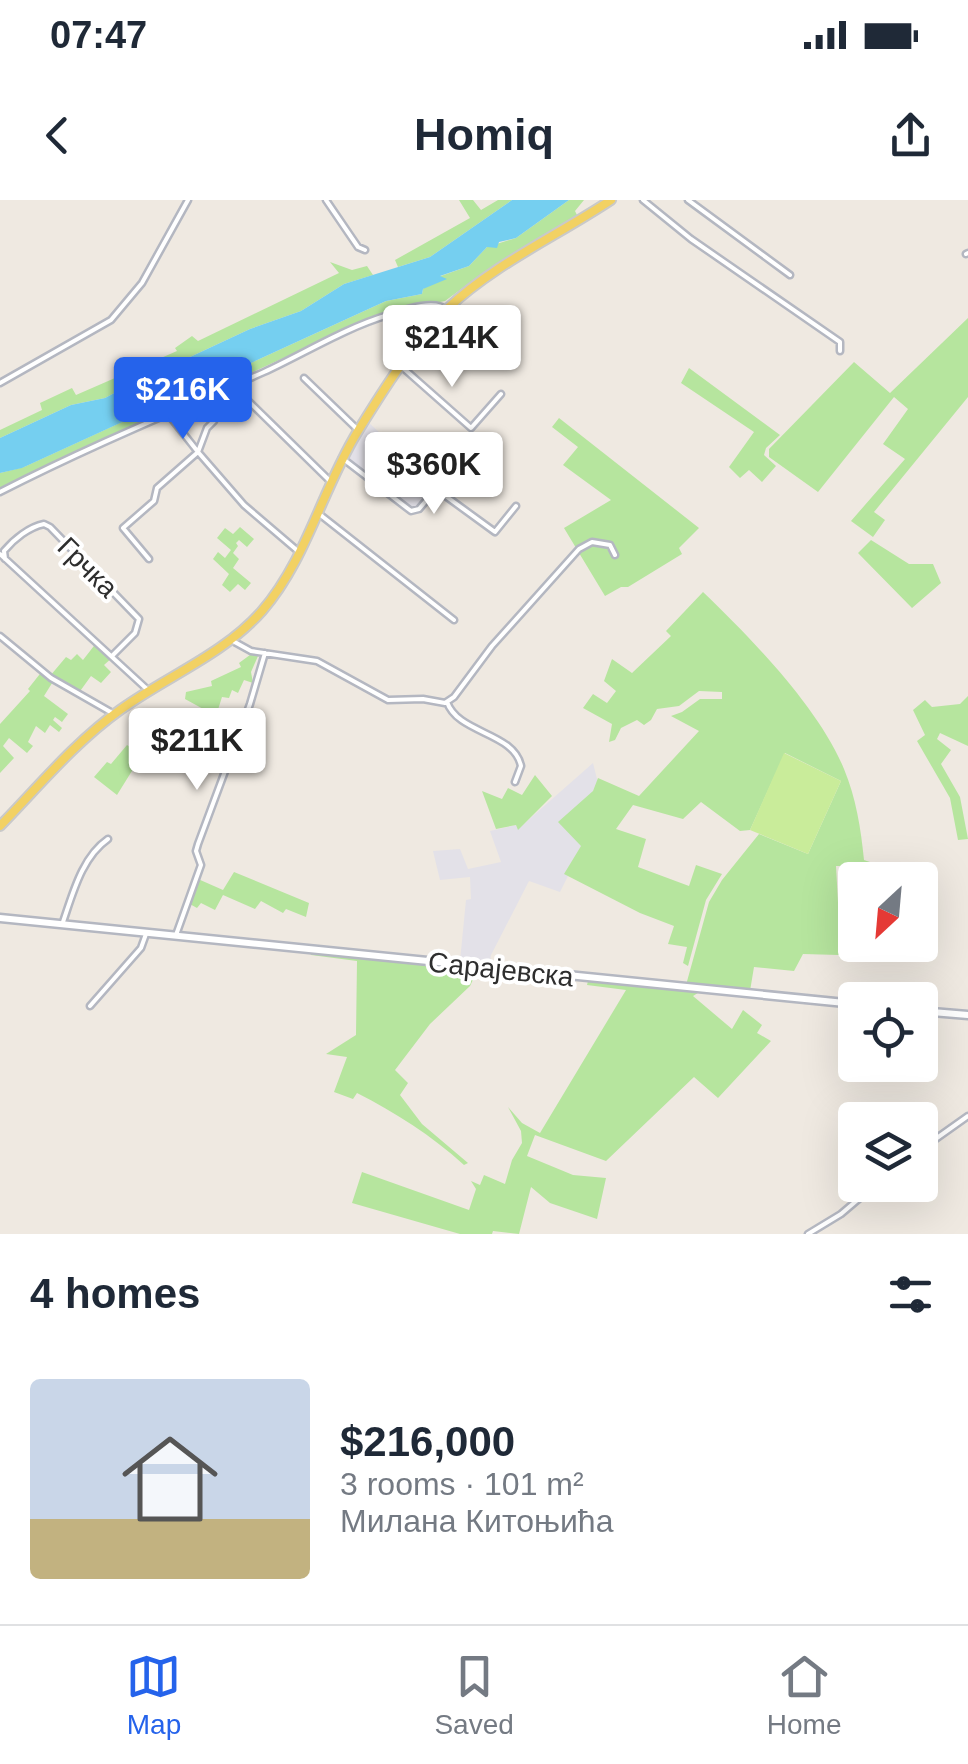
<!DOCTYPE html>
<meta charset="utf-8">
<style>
body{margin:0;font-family:Helvetica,sans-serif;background:#f2f2f3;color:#1f2937;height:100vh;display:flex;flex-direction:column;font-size:38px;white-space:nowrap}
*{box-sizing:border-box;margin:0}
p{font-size:32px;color:#747a83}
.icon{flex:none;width:55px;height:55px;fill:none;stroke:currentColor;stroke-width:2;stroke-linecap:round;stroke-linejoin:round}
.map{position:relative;height:1034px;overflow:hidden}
.panel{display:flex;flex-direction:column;background:#fff;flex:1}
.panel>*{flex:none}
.needle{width:65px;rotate:206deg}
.tools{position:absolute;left:838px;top:662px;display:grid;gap:20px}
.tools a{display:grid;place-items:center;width:100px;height:100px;border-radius:10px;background:#fff;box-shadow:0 10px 40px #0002;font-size:50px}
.price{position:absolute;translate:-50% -85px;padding:0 22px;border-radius:10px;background:#fff;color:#222;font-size:32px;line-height:65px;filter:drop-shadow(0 2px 5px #0008)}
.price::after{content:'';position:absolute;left:50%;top:60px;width:30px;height:22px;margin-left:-15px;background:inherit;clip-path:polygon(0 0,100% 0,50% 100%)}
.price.active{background:#2563eb;color:#fff}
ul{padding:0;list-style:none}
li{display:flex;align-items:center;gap:30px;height:250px;padding:0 30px}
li+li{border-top:2px solid #e0e1e3}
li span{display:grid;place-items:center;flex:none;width:280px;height:200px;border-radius:10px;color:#555}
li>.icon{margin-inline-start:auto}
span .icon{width:120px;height:120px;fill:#fffc;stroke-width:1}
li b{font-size:42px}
h2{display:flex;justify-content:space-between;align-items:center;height:120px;padding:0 30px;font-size:42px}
.status{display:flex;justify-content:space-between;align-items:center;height:70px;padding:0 50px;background:#fff;direction:ltr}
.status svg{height:28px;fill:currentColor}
header{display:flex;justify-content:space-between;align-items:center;height:130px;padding:0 30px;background:#fff;font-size:45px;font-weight:700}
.menu{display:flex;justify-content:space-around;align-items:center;height:140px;border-top:2px solid #e0e1e3;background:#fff;font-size:28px;color:#747a83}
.menu a{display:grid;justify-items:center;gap:5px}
.menu .active{color:#2563eb}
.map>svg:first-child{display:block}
</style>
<div class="status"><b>07:47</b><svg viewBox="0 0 49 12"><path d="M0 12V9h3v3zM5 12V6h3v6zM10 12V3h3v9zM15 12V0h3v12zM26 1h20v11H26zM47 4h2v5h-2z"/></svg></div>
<header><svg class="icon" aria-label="back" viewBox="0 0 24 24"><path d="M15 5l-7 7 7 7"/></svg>Homiq<svg class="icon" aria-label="share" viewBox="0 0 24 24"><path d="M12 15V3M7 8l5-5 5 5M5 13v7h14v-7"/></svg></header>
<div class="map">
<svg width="968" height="1034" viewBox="0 0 968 1034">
<rect width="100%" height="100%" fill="#efe9e1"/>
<path fill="#e3e1e8" d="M367,221L435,284L419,307L407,308L346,258Z
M593,563L598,583L593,591L581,646L565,674L568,676L560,692L529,681L491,755L490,761L493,765L460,761L466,700L471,699L470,677L440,680L433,651L460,649L468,669L501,662L490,631L516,625L518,629Z"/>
<path fill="#b6e59e" d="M459,0H473L481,10L498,0H512L430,57L398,67L395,60L470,18Z
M569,0H584L575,11L578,17L464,87L445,101L409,108L340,132L0,288V273L24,267L386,101L422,94L423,89L438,77L469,66L487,47L516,38Z
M330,62L352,70L367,66L373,75L344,84L301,111L250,129L190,157L170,171L161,168L105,198L71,205L0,238V230L42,210L40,203L72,188L76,195L177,151L175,148L192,136L198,141L339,73Z
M968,118V197L874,312L885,320L873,337L851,321L905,259L883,244L908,209L894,197L818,292L769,257V249L854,162L890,193Z
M689,168L780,235L766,248L764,255L776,266L762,282L749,270L740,278L729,267L754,232L681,183Z
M559,218L699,328L679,348L682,354L628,387H621L605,396L564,328L611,300L563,265L578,247L552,227Z
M240,327L254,339L247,347L239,340L236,343L238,346L233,353L239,359L233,368L251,383L245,390L238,384L230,392L222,385L229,374L213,359L218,352L225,358L231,350L217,338L225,328L233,334Z
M871,340L909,364H933L941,383L912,408L858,353Z
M703,392C751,438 819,508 844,569C856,598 861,629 864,660L873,663L874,666H836L841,757L860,760V745L862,761L840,758L839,755L803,754L794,771L754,767L750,791L686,785L709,702L722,680L759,634L808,654L841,581L785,553L750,630L740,631L701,602L683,619L633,605L616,629L646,639L638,667L689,686L696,665L722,674L706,700L688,766L683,763L687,747L668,744L674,726L640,713L564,674L581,646L558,622L593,591L598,578L639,596L699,531L671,516L682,512L700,499H722V492L699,491L679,506L657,509L651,520L644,525L637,520L621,528L615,540L609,542L612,524L583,508L593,494L607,503L616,491L604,481L612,459L632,473L671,436L666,431Z
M97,442L113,457L104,465L111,472L101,483L91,476L78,494L54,480L44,496L68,514L62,522L55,517L53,520L62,528L59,532L50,525L45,533L36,526L28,542L33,546L27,553L9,538L3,546L14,558L0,573V524L30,491L28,489L43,470L50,476L66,457L71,460L77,454L83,460Z
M254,452L258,456L251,472L253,483L244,480L238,493L232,490L229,498L222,497L216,516L185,499L186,492L212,486L211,481L241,467L239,463Z
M968,496V546L940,533L937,539L951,550L941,564L960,597L968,639L958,640L950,598L917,541L925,535L913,510L925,500L932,507L960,504Z
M155,514L160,519L164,516L171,520L150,561L140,558L117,595L94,577L107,562L111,564L127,545L139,553L145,544L142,540L147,535L141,528Z
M535,575L552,596L518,630L516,625L496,629L482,591L502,599L508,588L522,595Z
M234,672L309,703L306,717L286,709L283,713L261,701L255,709L223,695L215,710L201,703L197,708L188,703L198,679L223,690Z
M310,752L478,769L470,786L430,824L395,870L408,883L400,895L422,924L468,963L464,965C431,935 396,913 357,893L353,899L334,892L347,857L326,854L356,835L357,761L311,755Z
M588,781L701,791L693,796L732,829L743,810L762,825L757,833L771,841L718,898L694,877L606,961L535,935L527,956L573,975L606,978L597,1019L550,1003L531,987L519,1034L493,1031L492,1034H460L352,1003L362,972L469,1010L476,989L471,981L480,985L484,975L505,984L512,960L522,943L521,931L508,907L522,923L540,933L626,790L587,785Z"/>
<path fill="#c9ec9a" d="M784,553L841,581L808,654L750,630Z"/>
<path fill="#75cff0" d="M512,0H569L516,38L499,42L497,48L487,47L469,66L440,76L447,79L423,89L422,94L386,101L22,268L0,273V238L71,205L105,198L161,168L170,171L190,157L250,129L301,111L344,84L430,57Z"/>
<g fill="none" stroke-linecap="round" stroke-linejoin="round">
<g stroke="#b4b7c1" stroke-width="9">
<path id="street" d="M326,0L358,47L365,50
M643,0L691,39L840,142V151
M688,0L790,75
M966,54L968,53
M402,167L471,228L501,194
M304,178L358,230
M0,183L111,120L142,83L188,0
M231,184L331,282
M168,214L198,252
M198,252L207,228L214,221
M342,258L411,311L419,309L436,289L495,332L516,306
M0,292C86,248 175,211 264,172C305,153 345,128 388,115C404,110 434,99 447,110
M318,313L454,420
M0,354L149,491
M5,359L4,351C14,339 29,327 44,324L50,327L139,419L135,433L113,455
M149,359L123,328L154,301L157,288L198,252L244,305L299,352
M0,436L51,478L114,514
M231,440L251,451L317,461L388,500L423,499L445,503L454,497L492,446L579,349L592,342L610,345L615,355
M447,502C458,534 514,532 521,566L515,582
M63,722C73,693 82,657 108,639
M176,735L201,665L196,651L198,644L250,504L265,453
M90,806L141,748L146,734
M920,950L968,916
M808,1034L841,1014L875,985"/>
</g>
<g stroke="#b4b7c1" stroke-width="11">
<path id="secondary" d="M0,718L855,804
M920,811L968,815"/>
</g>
<g stroke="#c9c9c9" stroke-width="12">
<path id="primary" d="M0,626C38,587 75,542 120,510C167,476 223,455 262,411C307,359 322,289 358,231C382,192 414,141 447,109C494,64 557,36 611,0"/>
</g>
<use href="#street" stroke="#fff" stroke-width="4"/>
<use href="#secondary" stroke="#fff" stroke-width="6"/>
<use href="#primary" stroke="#f2d163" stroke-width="8"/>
</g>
<g text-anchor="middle" stroke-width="8" stroke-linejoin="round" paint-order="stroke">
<g font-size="28" fill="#2e2e2e" stroke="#fff">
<text transform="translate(88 367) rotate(45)" y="10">Грчка</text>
<text transform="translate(501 769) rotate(6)" y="10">Сарајевска</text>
</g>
</g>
</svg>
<div class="tools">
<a><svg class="needle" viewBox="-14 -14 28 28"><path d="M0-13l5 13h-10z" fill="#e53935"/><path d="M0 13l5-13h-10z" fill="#747a83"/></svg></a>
<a><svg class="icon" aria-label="locate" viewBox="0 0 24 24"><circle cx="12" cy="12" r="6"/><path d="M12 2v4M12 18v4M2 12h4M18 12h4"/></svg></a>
<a><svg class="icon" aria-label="layers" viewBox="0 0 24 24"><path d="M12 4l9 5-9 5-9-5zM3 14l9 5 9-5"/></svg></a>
</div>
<b class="price" style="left:452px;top:190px">$214K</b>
<b class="price active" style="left:183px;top:242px">$216K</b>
<b class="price" style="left:434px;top:317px">$360K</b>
<b class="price" style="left:197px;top:593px">$211K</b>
</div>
<section class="panel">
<h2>4 homes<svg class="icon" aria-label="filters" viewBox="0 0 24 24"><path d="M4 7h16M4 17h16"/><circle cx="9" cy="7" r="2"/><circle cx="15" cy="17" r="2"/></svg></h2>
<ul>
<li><span style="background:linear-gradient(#c9d6e8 70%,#c2b280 0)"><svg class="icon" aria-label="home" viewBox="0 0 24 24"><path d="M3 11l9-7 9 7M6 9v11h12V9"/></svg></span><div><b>$216,000</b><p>3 rooms · 101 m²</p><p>Милана Китоњића</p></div></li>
</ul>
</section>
<nav class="menu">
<a class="active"><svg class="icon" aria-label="map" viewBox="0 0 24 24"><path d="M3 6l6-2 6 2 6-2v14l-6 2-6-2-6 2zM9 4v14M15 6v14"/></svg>Map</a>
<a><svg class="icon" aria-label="saved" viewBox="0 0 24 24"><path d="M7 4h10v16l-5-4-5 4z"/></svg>Saved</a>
<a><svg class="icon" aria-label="home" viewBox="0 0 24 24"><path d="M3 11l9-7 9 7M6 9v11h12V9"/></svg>Home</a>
</nav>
